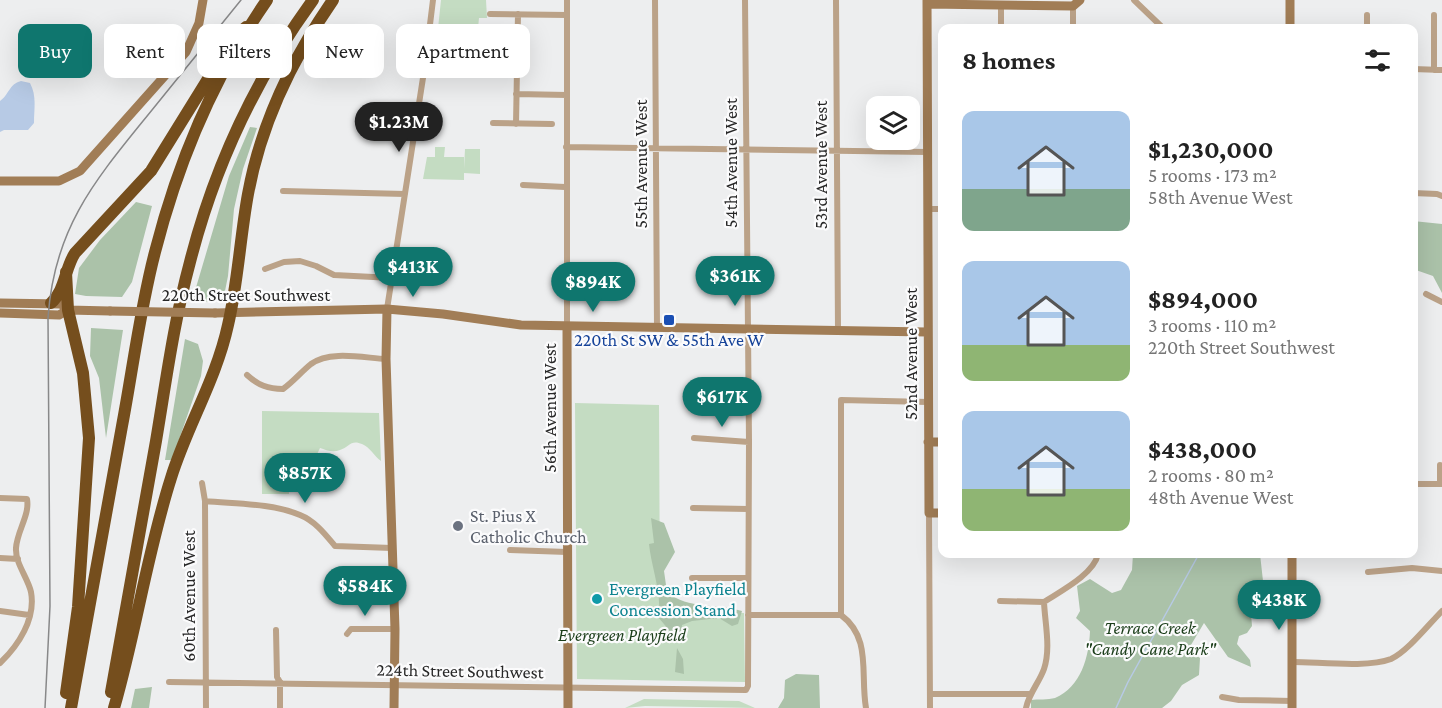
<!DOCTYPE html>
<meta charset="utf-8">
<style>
body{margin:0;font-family:"Crimson Pro",serif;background:#f6f6f6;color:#222;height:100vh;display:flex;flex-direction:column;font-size:22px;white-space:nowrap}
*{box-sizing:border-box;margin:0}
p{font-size:20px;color:#767676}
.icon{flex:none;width:33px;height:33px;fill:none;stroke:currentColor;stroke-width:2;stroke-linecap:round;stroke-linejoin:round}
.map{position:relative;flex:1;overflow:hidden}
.side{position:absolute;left:938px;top:24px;width:480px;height:534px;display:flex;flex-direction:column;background:#fff;border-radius:12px;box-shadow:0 6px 24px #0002}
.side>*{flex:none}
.banner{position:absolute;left:18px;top:24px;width:570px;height:54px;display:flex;gap:12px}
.tools{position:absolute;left:866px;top:96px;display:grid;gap:12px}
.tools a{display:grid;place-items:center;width:54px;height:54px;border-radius:12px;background:#fff;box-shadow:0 6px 24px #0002;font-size:30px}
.price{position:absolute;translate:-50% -51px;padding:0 14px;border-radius:21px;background:#0f766e;color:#fff;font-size:20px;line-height:39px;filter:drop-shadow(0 2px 3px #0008)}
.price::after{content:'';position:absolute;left:50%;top:36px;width:18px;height:14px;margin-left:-9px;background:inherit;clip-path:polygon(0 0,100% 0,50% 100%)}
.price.selected{background:#222;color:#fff}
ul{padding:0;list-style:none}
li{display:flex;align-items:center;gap:18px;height:150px;padding:0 24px}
li span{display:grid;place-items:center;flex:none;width:168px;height:120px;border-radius:12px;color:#555}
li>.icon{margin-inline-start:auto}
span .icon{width:72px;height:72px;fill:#fffc;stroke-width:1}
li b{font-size:26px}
h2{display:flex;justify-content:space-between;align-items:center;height:72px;padding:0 24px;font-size:26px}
.tag{padding:0 21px;border-radius:12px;background:#fff;box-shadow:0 6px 24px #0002;font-size:21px;line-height:54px}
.tag.selected{background:#0f766e;color:#fff}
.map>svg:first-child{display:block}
</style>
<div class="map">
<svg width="1442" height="708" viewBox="0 0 1442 708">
<rect width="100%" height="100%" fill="#edeeef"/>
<path fill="#c4dcc2" d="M441,0H486L487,18H479L477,38H437Z
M435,147H445L444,157H464V169L465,149H480V174L464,173V180L423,179L427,157H435Z
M575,403L659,405L660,611L744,613L745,682L577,679Z
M262,411L379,413L381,461C374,456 370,447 362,444C351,439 349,447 340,450C333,453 326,450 320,448L310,469L288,474L289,494H262Z
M644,699L739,701L755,708L645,706L625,708Z"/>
<path fill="#abc2a9" d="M250,127L257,128L243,169L234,209L228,276L225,291L215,302L192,301L229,176Z
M136,202L152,206L132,282L122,297L86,296L75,294L79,268L100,240Z
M1413,221L1442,224V293L1433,276L1413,269Z
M91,328L123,330L106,438L99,378L90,356Z
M185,339L198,344L203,361L201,376L172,460H165Z
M651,518L664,523L675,552L664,571L667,592C689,610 716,603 742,611L738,624L732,626L719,618L692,621L682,625L680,643L658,617C663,597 651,566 649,544L654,543Z
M1133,554H1260L1264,590L1250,601L1252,626L1247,633L1239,636L1237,644L1250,660L1251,667L1228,657L1204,623L1188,650L1200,658L1199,675L1182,685L1171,701L1162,708H1031V700C1038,699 1048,700 1055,698C1081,687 1089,657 1090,631L1076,618L1080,611L1077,586L1090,579L1112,593L1121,590L1132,570Z
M677,648L683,659L684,674L675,672Z
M796,674L819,675L820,708H778L784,698L785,680Z
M152,687L149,708H131L135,689Z"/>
<path fill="#b7cae5" d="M21,81L30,83C37,96 34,109 34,123L28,130H4L0,132V101C9,95 9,84 21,81Z"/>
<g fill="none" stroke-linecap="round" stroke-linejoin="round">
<path stroke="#b7cae5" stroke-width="1.5" d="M1116,708L1128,682L1199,554"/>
<path stroke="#bba288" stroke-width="6" d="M655,0L657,328
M836,0L838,330
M1134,0L1163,28
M1001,5V28
M1073,6V28
M490,14L567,15
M1367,28V15
M1413,69L1442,70
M1434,70V15
M516,94L567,95
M493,123L552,124
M516,124L518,14
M566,147L928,152
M523,185L565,187
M283,191L405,194
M1413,193L1437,194L1442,196
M928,209H942
M265,269L284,262L300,261L316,266L334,275L393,278
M1426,294L1442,302
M387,309L425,65L433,0
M567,326V0
M247,375C258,385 268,389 283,389C293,382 301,372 311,364C330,350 364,358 386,359
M694,438L749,442
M1440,465V484
M202,483L205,501L206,708
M1413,484H1442
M0,498L27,499C30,515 17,531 16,548C15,563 28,578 31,592C36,619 18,646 0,663
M205,501C235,504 271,503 300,515C315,521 325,534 335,546L392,548
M693,508L748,509
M929,513L930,708
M510,550L567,552
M0,558L18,559
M1368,572L1412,568L1442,571
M692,578H748
M1000,601L1044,602
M0,611L29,615
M748,615H841
M276,630L277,677L280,682V708
M347,634L351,629H395
M1293,662C1319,662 1368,668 1391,659C1407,652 1429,624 1442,611
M169,682L746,690L748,686L749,442L745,0
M930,694H1030
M1222,697L1239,700L1292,701
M866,708C860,674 872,638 841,615V400L928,402
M1026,708C1029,693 1039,683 1044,669C1051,648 1045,624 1044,602C1061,591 1094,574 1098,554"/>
<path stroke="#a17d56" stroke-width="9" d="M927,0L929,513H942
M928,4L1073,6L1080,0
M1290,28V0
M0,181H59L80,171L186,52L199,23L203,0
M0,303L61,304L68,310
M387,309L386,359L395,629L394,708
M0,313L59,315L68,310L110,311
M215,313L387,309L443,314L521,325L927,332
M567,326L568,708
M928,442H942
M1292,554V708"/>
<path stroke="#754e1d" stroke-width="12" d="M51,303C65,291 65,268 75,253L151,171L234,37L246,27
M111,692C126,608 141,524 156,441C166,381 174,321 190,262C214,168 256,78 313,0
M66,693L78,607L89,438L83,373L68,310L66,272
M71,708C88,614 105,520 122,426C133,368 140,309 155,252C178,162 214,76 267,0
M114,708C136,632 147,553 171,478C187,426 216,380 228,325C238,282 240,238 248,194C261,123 292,59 333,0"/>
<path stroke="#888889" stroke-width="1.5" d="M45,708L50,606L48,318C54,226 97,178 152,110C182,73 211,37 241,0"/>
<path stroke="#a17d56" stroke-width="9" d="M110,311L215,313"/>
</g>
<rect fill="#1a4fb4" stroke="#fbfbfc" stroke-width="2" x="663" y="314" width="12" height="12" rx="3"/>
<circle fill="#6b7280" stroke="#fbfbfc" stroke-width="2" cx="458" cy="526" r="6"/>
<circle fill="#0f9aa8" stroke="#fbfbfc" stroke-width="2" cx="597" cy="599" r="6"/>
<g text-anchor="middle" stroke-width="4.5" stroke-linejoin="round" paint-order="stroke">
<g font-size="18" fill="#272727" stroke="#fbfbfc">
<text transform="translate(731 163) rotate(-90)" y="6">54th Avenue West</text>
<text transform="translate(641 164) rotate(-90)" y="6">55th Avenue West</text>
<text transform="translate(821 165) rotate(-90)" y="6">53rd Avenue West</text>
<text x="246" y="301">220th Street Southwest</text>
<text transform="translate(911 354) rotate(-90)" y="6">52nd Avenue West</text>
<text transform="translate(550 408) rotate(-90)" y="6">56th Avenue West</text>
<text transform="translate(189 596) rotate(-90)" y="6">60th Avenue West</text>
<text transform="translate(460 671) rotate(1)" y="6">224th Street Southwest</text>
</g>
<g font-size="18" fill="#164399" stroke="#fbfbfc">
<text x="669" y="346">220th St SW &amp; 55th Ave W</text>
</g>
<g font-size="18" fill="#5b616d" stroke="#fbfbfc" text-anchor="start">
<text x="470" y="522">St. Pius X<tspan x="470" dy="21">Catholic Church</tspan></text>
</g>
<g font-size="18" fill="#0d838f" stroke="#fbfbfc" text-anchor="start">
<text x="609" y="595">Evergreen Playfield<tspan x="609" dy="21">Concession Stand</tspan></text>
</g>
<g font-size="18" font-style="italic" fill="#1a3d19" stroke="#fbfbfc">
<text x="1150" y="634">Terrace Creek<tspan x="1150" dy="21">"Candy Cane Park"</tspan></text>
<text x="622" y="641">Evergreen Playfield</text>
</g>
</g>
</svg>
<div class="tools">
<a><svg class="icon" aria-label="layers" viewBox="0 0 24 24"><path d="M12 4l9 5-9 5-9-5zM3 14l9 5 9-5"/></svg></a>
</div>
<b class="price selected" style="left:399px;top:153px">$1.23M</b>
<b class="price" style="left:413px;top:298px">$413K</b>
<b class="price" style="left:735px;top:307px">$361K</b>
<b class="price" style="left:593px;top:313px">$894K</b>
<b class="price" style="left:722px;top:428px">$617K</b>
<b class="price" style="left:305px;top:504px">$857K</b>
<b class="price" style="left:365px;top:617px">$584K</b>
<b class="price" style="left:1279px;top:631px">$438K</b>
<div class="banner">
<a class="tag selected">Buy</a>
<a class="tag">Rent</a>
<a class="tag">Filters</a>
<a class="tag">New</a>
<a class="tag">Apartment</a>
</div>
<section class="side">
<h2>8 homes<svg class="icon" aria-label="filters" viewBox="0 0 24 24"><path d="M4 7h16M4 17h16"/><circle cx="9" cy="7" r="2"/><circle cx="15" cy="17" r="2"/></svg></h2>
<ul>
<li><span style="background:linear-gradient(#a9c7e8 65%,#7fa58c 0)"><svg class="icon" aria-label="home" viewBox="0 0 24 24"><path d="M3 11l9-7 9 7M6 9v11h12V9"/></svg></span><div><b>$1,230,000</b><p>5 rooms · 173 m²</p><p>58th Avenue West</p></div></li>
<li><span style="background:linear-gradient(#a9c7e8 70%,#8fb573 0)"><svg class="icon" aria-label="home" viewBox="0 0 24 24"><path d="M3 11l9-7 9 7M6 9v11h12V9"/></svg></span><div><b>$894,000</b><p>3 rooms · 110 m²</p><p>220th Street Southwest</p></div></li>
<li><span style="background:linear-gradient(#a9c7e8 65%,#8fb573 0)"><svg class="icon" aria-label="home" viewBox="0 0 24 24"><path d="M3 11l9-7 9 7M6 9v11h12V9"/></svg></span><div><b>$438,000</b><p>2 rooms · 80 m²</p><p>48th Avenue West</p></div></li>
</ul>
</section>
</div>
